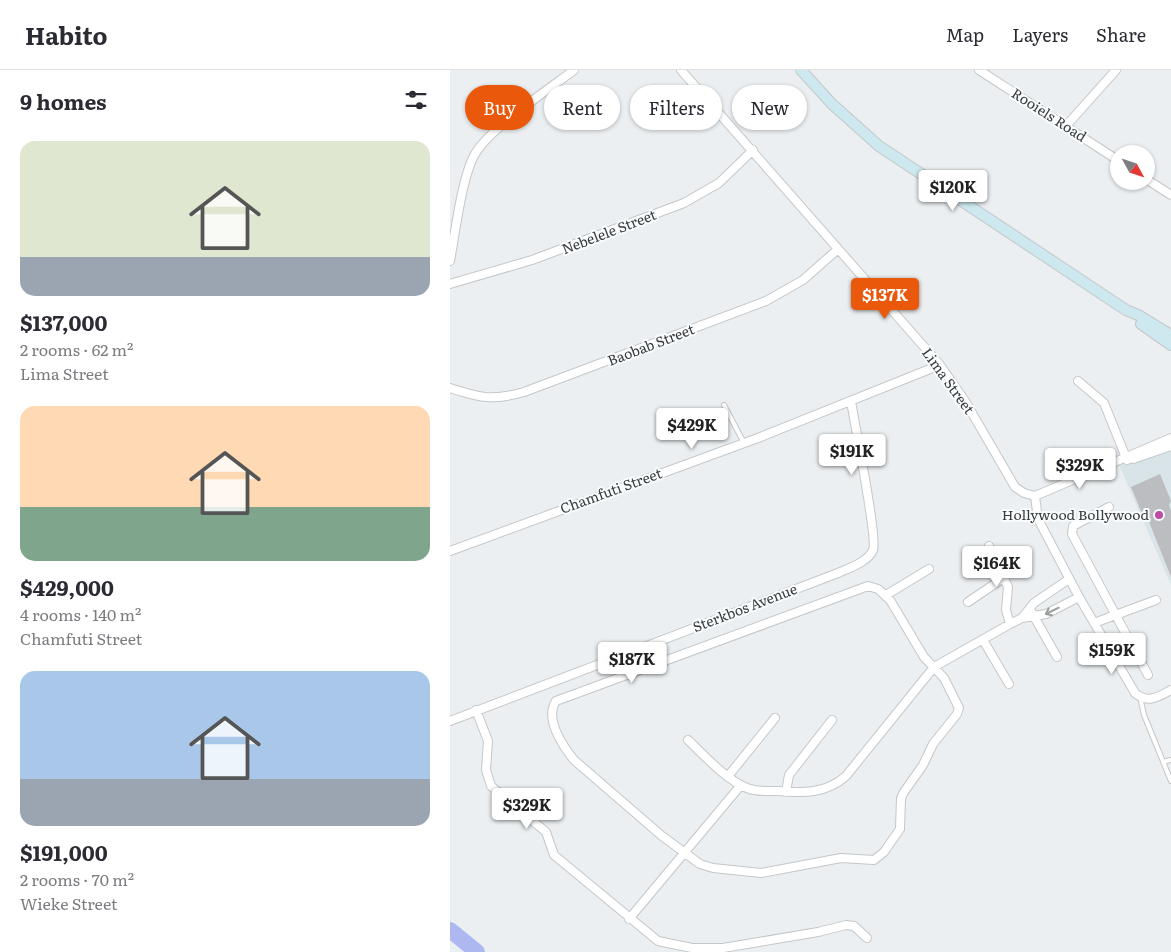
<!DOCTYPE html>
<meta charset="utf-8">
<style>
body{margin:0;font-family:Literata,serif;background:#f7f7f7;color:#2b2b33;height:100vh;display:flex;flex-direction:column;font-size:19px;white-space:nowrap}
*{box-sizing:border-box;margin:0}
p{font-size:16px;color:#7c7c81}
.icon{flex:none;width:28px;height:28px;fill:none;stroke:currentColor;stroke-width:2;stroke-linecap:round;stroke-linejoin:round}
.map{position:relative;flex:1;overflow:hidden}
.drawer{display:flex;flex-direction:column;background:#fff;width:450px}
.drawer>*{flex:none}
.guide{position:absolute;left:15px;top:15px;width:475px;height:45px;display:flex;gap:10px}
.needle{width:32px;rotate:130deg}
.tools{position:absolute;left:660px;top:75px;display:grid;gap:10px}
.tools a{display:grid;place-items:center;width:45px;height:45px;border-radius:50%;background:#fff;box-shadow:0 1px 4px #0004;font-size:25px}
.price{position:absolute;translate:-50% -42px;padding:0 11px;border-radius:5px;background:#fff;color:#222;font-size:16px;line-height:32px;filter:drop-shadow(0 1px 2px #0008)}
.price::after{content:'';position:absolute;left:50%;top:30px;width:15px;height:11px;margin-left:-8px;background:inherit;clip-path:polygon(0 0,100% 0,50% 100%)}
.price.current{background:#ea580c;color:#fff}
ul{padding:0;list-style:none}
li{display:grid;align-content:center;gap:10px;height:265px;padding:0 20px}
li span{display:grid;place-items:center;height:155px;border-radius:15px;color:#555}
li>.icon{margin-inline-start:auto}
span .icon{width:90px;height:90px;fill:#fffc;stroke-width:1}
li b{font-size:21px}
h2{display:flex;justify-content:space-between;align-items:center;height:60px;padding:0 20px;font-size:21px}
.chip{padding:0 18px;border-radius:22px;background:#fff;box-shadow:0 1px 4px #0004;font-size:18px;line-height:45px}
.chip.current{background:#ea580c;color:#fff}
header{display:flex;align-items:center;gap:30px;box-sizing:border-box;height:70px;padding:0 25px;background:#fff;border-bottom:1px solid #e1e1e2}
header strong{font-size:24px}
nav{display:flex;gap:28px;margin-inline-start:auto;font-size:18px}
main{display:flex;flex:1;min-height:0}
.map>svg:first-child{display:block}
</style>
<header>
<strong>Habito</strong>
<nav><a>Map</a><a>Layers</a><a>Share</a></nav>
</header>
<main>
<section class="drawer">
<h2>9 homes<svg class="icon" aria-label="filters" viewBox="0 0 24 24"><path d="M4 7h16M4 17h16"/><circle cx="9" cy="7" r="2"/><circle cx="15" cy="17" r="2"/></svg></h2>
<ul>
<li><span style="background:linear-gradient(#dfe7d0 75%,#9aa5b1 0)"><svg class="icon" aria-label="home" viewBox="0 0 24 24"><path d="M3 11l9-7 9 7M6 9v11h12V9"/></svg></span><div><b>$137,000</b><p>2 rooms · 62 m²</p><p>Lima Street</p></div></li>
<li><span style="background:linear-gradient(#ffd9b3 65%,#7fa58c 0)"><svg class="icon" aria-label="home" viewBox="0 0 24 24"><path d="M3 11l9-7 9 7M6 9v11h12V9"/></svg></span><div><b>$429,000</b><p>4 rooms · 140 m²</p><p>Chamfuti Street</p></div></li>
<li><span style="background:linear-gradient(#a9c7e8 70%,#9aa5b1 0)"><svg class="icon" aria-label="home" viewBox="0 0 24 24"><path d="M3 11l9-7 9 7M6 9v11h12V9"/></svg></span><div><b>$191,000</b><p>2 rooms · 70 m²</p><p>Wieke Street</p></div></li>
</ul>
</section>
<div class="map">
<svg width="721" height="882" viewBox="0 0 721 882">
<rect width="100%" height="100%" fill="#ebeff1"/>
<path fill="#d9e4e9" d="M721,374V515L669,395Z"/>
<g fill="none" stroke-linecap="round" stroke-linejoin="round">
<path stroke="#acb8ef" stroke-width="16" d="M0,860L27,882"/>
</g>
<path fill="#bbbdc0" d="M710,404L721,431L719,435L721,441V507L696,444L693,446L681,417Z"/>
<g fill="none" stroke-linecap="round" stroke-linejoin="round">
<g stroke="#c4c7c9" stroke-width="6">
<path id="lane" d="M274,335L294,373
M690,627L694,645L721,711
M713,692L721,690"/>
</g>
<g stroke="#c4c7c9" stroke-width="10">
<path id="street" d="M231,0L490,295L515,331L565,417L574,423L585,426L588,449L629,527L685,623C698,634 708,627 721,620
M529,0L669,91
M616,56L666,0
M696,109L721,125
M0,191C5,164 12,106 25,84C39,59 99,19 124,0
M0,214L82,190L234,133L269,113L303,80
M628,311L654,333L677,390
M0,318C31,328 42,331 74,322L316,231L353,210L387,180
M683,389L721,376
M585,426L721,368
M659,437L623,456L622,464L698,605
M539,476L558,517L556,540L560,554
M0,481L308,368L490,295
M418,516L428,519L440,530L474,587L494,608L509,638L507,644L483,674L473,695L454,722L451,728L450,759L434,782L424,790L391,788L311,803L263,798L250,794L212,766L124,690C113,676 94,649 106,631Z
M436,525L479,499
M518,532L555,507
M582,543L607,587
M572,548L584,533L619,509
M644,553L706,530
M533,570L559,614
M26,640L38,671L36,700L41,716L96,762L104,785L208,871L242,878H273L368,862L396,855L404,856L417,868
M0,651L388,503C399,498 418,492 423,480C428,469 404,351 401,331
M238,670C255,686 275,709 297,718C307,722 317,721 328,721C353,723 376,724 396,706L484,597L560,554L572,548L596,544L629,527
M279,705L325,648
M336,722L339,705L382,650
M179,849L291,715"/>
</g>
<g stroke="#c4c7c9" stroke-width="12">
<path id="secondary" d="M351,0L382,34L429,76L676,240L688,245L721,265
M691,254L721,275"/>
</g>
<use href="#lane" stroke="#fff" stroke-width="4"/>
<use href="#street" stroke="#fff" stroke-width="8"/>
<use href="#secondary" stroke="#cde9ef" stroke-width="10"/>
</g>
<defs><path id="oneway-shaft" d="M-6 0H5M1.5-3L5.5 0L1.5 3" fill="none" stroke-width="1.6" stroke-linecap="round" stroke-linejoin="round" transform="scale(1.25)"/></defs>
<use stroke="#9c9e9e" href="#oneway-shaft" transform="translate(602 541) rotate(154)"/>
<circle fill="#be4aa3" stroke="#f9fcff" stroke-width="2" cx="709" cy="445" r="5"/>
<g text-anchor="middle" stroke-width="4" stroke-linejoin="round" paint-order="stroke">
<g font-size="14" fill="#3a3c3c" stroke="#f9fcff">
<text transform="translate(599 45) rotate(33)" y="5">Rooiels Road</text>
<text transform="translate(159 162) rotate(-21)" y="5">Nebelele Street</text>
<text transform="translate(201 275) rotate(-21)" y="5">Baobab Street</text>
<text transform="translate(498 311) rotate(54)" y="5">Lima Street</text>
<text transform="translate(161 421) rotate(-20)" y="5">Chamfuti Street</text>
<text transform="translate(295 538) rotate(-21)" y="5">Sterkbos Avenue</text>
</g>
<g font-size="14" fill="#3a3c3c" stroke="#f9fcff" text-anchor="end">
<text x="699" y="450">Hollywood Bollywood</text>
</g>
</g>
</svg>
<div class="tools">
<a><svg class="needle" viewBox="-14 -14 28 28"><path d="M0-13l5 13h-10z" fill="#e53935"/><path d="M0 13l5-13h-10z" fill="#7c7c81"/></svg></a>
</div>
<b class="price" style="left:503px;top:142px">$120K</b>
<b class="price current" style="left:435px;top:250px">$137K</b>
<b class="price" style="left:242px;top:380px">$429K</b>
<b class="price" style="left:402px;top:406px">$191K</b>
<b class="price" style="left:630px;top:420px">$329K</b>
<b class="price" style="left:547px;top:518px">$164K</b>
<b class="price" style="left:662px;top:605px">$159K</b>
<b class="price" style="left:182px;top:614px">$187K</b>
<b class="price" style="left:77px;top:760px">$329K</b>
<div class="guide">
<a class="chip current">Buy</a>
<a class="chip">Rent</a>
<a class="chip">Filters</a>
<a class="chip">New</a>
</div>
</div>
</main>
